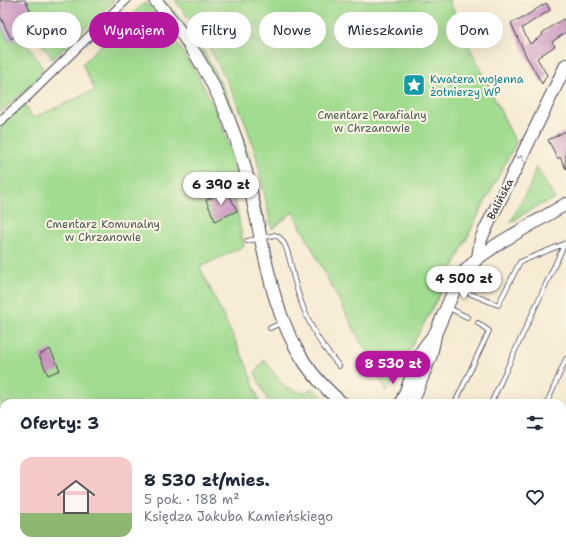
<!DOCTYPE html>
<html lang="pl">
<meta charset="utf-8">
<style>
body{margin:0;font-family:"Shantell Sans",sans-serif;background:#f2f2f3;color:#1f2937;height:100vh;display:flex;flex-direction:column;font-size:15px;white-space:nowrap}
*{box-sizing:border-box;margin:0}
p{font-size:13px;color:#747a83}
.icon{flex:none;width:22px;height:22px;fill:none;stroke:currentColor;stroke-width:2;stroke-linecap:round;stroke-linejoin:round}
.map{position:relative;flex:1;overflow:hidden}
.drawer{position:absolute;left:0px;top:399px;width:566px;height:156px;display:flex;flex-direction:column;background:#fff;border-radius:12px 12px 0 0;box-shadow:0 4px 16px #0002}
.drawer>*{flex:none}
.top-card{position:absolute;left:12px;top:12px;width:542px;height:36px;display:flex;gap:8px}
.price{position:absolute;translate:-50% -34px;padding:0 9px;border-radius:14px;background:#fff;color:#222;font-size:13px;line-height:26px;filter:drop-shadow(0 1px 2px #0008)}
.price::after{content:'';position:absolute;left:50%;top:24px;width:12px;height:9px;margin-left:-6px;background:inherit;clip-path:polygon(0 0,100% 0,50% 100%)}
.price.selected{background:#b5179e;color:#fff}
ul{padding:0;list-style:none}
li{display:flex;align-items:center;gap:12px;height:100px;padding:0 20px}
li span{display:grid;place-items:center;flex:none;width:112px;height:80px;border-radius:12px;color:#555}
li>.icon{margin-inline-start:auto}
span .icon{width:48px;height:48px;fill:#fffc;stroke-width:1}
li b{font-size:17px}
h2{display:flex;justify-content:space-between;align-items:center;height:48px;padding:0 20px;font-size:17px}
.pill{padding:0 14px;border-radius:18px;background:#fff;box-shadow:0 4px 16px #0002;font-size:14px;line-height:36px}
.pill.selected{background:#b5179e;color:#fff}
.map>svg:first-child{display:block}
</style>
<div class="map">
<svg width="566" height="555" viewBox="0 0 566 555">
<rect width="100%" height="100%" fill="#fcf5e5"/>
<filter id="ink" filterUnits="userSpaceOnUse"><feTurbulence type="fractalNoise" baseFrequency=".025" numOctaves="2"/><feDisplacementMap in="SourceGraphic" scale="8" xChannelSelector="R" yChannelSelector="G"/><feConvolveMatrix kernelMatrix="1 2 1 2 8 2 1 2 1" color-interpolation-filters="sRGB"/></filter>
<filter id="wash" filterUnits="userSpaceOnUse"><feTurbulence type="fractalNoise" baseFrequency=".012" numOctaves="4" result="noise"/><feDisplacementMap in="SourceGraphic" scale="16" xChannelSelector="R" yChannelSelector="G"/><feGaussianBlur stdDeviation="0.9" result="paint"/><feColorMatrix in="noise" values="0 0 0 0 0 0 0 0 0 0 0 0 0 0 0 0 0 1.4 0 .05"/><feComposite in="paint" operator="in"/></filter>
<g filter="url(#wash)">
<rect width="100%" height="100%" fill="#f6ead2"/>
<path fill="#c6c0da" d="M0,0H27L38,21L28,27L16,40L9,42L0,24Z"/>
<path fill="#a1dc90" stroke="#627f66" d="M27,0H115L53,59L28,27L38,21Z
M161,0H164L199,43L212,66L226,93L239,126L249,158L265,227L262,226L209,67L197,45L178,20Z
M175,0H449L471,50L516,143L479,213L441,292L387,392L293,212L272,229L256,155L245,121L230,87L204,38Z
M144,3C154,6 160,20 166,28C187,57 206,87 220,121C227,138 232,158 238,176L231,179L244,246L200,267L246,364L260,403H4V443L0,438V125L25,105L33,118L95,90L82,64Z
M0,24L9,42L16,40L21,44L30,48L44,70L24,92L0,112Z
M536,166L555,199L535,207L510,223L531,183Z
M264,360L285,387L304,393L313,388L328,403H269L255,373Z
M0,441L4,446V515L0,512Z
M566,511V555H346L348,551H562V513Z
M45,551H251L253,555H49Z"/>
<g id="blocks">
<path fill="#c891be" d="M0,0H25L35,20L17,29L19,34L11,39L0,16Z
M546,3L550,10L522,28L530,44L543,35L542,33L563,19L566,23V32L552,42L555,46L537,58L547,75L542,84L525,54L511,23L517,20L518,21Z
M566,131V169L560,157L558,159L548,140Z
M227,190L237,211L215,221L206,200Z
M50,349L60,370L48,375L39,355Z"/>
</g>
</g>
<g filter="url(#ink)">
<use href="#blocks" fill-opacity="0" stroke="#424052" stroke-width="1"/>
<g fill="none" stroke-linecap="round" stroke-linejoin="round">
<g stroke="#424052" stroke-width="5.5">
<path id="lane" d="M247,241L275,235C287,238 291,265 293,275C298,295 305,315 315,333C321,345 330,355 339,366
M456,288L498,305L520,262L566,243
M449,308L467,317
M270,328L283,322
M455,403L489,331L478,323
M491,403L565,243
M547,403L566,359"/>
</g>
<g stroke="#424052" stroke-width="10">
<path id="street" d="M0,121L25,99L126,0"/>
</g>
<g stroke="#424052" stroke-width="14">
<path id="secondary" d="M155,0C196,47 226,101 243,161C263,229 265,303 305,363C315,378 328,391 342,403
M478,258L481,239L485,230L516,168L566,65
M401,403L423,349L436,332L459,279L464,272L478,258L501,242L566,204
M412,403L431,355L435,336
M330,555L332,551
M339,555L342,551"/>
</g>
<g stroke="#424052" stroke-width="16">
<path id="highway" d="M0,526L4,530
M27,551L32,555"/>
</g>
<use href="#lane" stroke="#fff" stroke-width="4"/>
<use href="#street" stroke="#fff" stroke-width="8"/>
<use href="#secondary" stroke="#fff" stroke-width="12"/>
<use href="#highway" stroke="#fff" stroke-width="15"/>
</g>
<defs><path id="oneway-chevron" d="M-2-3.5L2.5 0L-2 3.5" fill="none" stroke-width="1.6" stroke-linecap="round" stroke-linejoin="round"/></defs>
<use stroke="#9c9ca7" href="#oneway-chevron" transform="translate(521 158) rotate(-64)"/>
</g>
<defs>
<g id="sight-square" transform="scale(1.15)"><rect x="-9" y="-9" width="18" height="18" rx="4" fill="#0f9aa8" stroke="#fcf5e5"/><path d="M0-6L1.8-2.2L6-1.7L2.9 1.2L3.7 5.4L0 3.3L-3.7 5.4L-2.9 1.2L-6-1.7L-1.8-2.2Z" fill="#fff"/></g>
</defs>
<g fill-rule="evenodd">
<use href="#sight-square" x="414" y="85"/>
</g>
<g text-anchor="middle" stroke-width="4" stroke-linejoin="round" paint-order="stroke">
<g font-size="11" fill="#0d838f" stroke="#fcf5e5" text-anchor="start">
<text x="430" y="83">Kwatera wojenna<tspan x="430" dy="13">żołnierzy WP</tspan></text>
</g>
<g font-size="11" fill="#485a54" stroke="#fcf5e5">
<text x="372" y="119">Cmentarz Parafialny<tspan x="372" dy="13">w Chrzanowie</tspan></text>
<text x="103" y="228">Cmentarz Komunalny<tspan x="103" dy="13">w Chrzanowie</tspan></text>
</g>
<g font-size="11" fill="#22223b" stroke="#fcf5e5">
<text transform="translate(500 199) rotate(-63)" y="4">Balińska</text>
</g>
</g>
</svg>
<b class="price" style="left:221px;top:206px">6 390 zł</b>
<b class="price" style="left:464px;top:300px">4 500 zł</b>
<b class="price selected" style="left:393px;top:385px">8 530 zł</b>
<div class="top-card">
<a class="pill">Kupno</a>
<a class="pill selected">Wynajem</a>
<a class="pill">Filtry</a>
<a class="pill">Nowe</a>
<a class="pill">Mieszkanie</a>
<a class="pill">Dom</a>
</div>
<section class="drawer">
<h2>Oferty: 3<svg class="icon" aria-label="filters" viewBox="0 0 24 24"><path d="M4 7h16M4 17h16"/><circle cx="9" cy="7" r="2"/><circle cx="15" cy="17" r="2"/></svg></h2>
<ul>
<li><span style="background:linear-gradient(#f6c9c9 70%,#8fb573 0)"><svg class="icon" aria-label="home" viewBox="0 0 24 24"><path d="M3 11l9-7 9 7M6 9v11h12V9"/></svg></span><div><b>8 530 zł/mies.</b><p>5 pok. · 188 m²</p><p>Księdza Jakuba Kamieńskiego</p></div><svg class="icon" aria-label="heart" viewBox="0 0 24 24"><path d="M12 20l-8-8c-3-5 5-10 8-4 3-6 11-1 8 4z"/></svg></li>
</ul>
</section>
</div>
